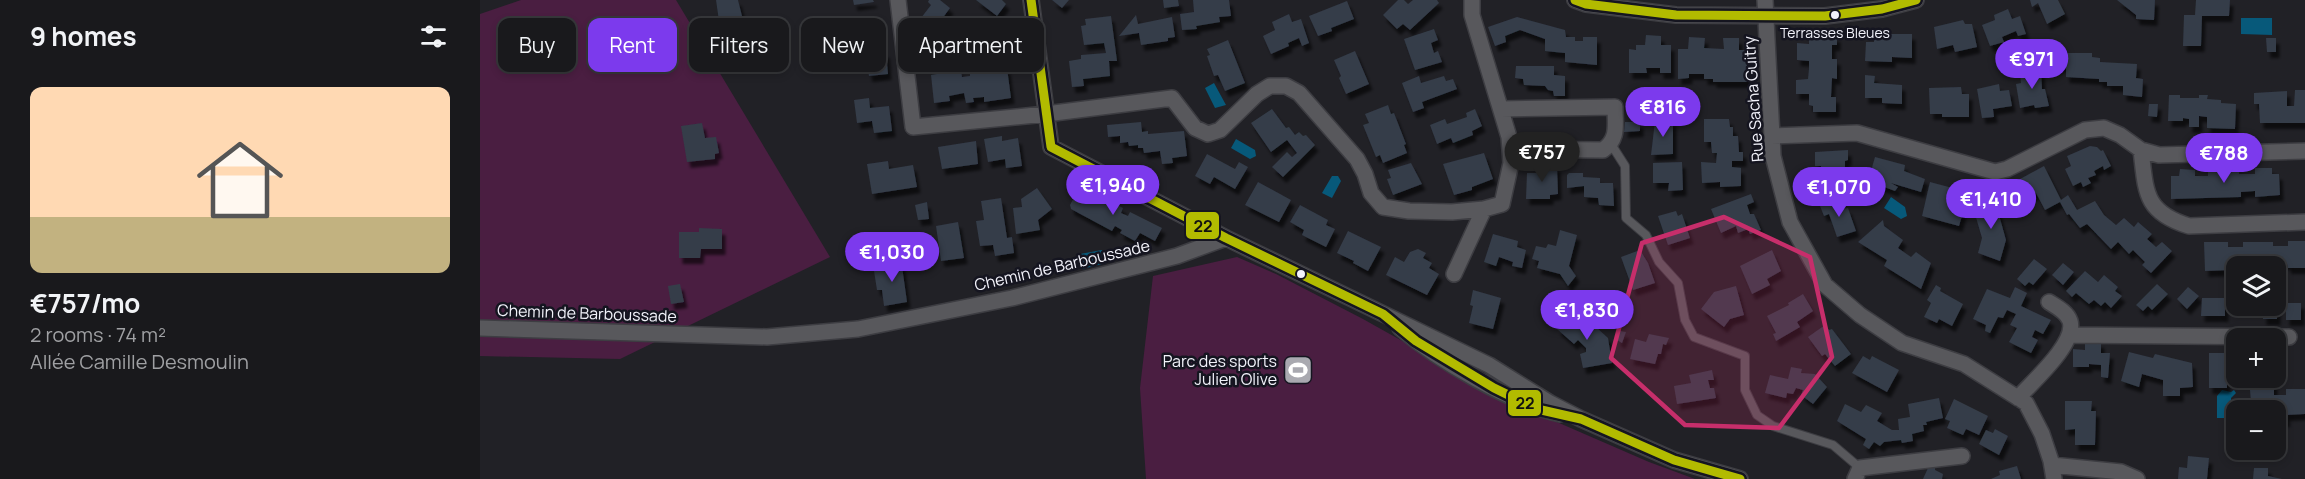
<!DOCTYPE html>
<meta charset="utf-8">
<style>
body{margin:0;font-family:Manrope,sans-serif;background:#262629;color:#f1f3f6;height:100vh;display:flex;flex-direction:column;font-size:22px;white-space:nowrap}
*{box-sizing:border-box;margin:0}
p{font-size:20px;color:#9fa0a3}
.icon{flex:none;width:33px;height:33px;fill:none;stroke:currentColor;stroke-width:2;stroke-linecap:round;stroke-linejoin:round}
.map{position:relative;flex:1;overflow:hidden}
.sheet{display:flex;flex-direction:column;background:#19191c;width:480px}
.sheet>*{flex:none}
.top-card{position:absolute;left:18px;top:18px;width:570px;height:54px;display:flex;gap:12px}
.tools{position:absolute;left:1746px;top:256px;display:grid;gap:12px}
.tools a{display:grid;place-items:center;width:60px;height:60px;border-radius:12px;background:#19191c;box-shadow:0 3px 9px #0003,0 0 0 2px #37383b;font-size:30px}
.price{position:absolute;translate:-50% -51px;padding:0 14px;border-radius:21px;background:#7c3aed;color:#fff;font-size:20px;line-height:39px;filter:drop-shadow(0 2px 3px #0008)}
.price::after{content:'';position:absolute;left:50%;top:36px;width:18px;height:14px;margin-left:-9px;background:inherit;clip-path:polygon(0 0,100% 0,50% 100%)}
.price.selected{background:#222;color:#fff}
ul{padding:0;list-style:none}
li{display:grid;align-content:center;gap:12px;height:318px;padding:0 30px}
li span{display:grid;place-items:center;height:186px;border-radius:12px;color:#555}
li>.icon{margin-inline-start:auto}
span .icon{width:108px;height:108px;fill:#fffc;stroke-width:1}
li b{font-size:26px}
h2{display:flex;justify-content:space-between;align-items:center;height:72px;padding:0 30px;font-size:26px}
.tag{padding:0 21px;border-radius:12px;background:#19191c;box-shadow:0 3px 9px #0003,0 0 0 2px #37383b;font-size:21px;line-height:54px}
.tag.selected{background:#7c3aed;color:#fff}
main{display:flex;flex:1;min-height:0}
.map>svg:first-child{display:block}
</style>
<main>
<section class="sheet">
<h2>9 homes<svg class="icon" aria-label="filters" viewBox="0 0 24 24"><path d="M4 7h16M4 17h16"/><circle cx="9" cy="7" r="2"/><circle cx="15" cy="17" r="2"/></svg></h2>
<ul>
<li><span style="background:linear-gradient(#ffd9b3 70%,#c2b280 0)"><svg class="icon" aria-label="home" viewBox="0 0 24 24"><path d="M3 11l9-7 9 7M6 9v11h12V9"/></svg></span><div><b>€757/mo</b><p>2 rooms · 74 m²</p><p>Allée Camille Desmoulin</p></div></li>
</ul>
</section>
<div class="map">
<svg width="1825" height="479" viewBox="0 0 1825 479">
<defs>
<filter id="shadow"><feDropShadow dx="3.5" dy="6" stdDeviation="1.5" flood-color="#0009"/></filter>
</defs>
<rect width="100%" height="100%" fill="#212126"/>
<path fill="#4a1e41" d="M41,0H196L350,257L140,359L0,356V14Z
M757,257L796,274L883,319L1031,402L1169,462L1215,479H666L660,388L673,276Z"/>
<path fill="#07597a" d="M1761,18H1792V35L1761,34Z
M734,83L746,105L735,108L725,88Z
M756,139L775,150L776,156L770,159L751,148Z
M852,176H858L861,181L852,198L842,193Z
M1411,197L1425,207L1427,216L1421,219L1404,208Z
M622,250L626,263L602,269L600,254Z
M1742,390L1751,392L1754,390L1756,393L1751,398V418H1737V396Z"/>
<path fill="#343c49" filter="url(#shadow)" d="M236,0H258L266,32L254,34V40L242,42Z
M373,0H393L394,2L374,5Z
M449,0H460L470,8L459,23L465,28L452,44L437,32L445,21L441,18L451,5L448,2Z
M496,0H522L526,4L517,16Z
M572,0H589L582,8Z
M683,0H698L699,6L684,8Z
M713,0H749L751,16L739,17L740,22L716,26L717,29L702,30L700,14L714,12Z
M918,0H924L928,4L933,0H957L959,3L930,30L923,24L917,29L903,15Z
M1550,0H1578L1585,14L1567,24L1558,3L1552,7Z
M1637,0H1675L1674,20L1656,19V15Z
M1716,0H1750L1749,16H1722L1721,46H1703L1704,15H1715Z
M867,1L874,19L851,28L852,31L838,36L829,16Z
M1528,9L1532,19L1540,16L1546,34L1538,36L1536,31L1522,37L1524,42L1510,46L1502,25L1515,20L1514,15Z
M809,14L812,22L821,19L829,43L822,46L819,38L808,43L809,46L791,54L783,36L795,30L792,22Z
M656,15L658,24L692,17L695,37L688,38V41L661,45L659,33L639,36Z
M631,16L637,61H629L630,76L603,79L604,86L592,87L589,61L601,59V55L626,53L624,43L604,45L601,26L606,25L605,19Z
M1037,17L1085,30L1086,37H1095V41H1103V37H1117V65L1085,62V53L1065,51V39L1040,30L1025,36L1026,42L1015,46L1008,27Z
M1483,20L1485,24H1492L1497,47L1475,52L1473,45L1457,49L1454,27Z
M494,28L502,34L504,50H507L509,57L470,62L467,40L475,30Z
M954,29L958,40L951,43L954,53L958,51L962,62L935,70L924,39Z
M393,32V40L400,39L402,52H406L408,74L389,76L387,64L384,63L381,42H374L373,34Z
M1404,34H1432V58L1412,57V62L1385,61L1386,42H1394V38L1404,39Z
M1166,35L1181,36V45H1191V73H1180V68H1166L1167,73H1149V49L1156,50V45H1165Z
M1329,36H1357V45H1352V59H1357V79L1352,78L1351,97H1356V112H1333V106L1329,105V94H1316V80L1328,79L1329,69V61L1317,60V43L1329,44Z
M1209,37L1225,38L1224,48L1244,49L1243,38H1259V50H1267V82H1233V79H1224V74H1209V78L1198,79V49H1208Z
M1786,38H1796V52H1787Z
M748,40L765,83L745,91L738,75L734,76L727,56L730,55L727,49Z
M1573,44L1578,56L1587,53H1612V57L1620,58V62L1657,64L1656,78L1663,79L1662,97L1643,95V86H1627V82H1619V79L1586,77V65L1571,70L1568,62L1561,64L1557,52Z
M875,51L889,84L866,94L859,78L861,76L854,60Z
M1036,66H1074V75L1085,76V96H1074L1073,91L1068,90L1065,86L1044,85L1043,79L1035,78Z
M527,68L531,98L504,102V97L493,98L494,102L486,103L484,93L469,96L470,101L454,103L451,75L481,70L482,77L490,76V73Z
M1561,69L1562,89H1565L1569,106L1555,108L1554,105L1540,108L1536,84L1541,83L1540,73Z
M1385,75L1395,76L1394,83L1422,85V104L1402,103V98H1385Z
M939,76L941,83L964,76L966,81L973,79L977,89L942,102L944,108L933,112L922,83Z
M1519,84L1520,91L1529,90L1532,106L1513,109L1514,117L1502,118L1497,89Z
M1481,87L1482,94H1489V117H1462V114H1450L1449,88Z
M1815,90H1825V123H1780L1779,104H1774V93L1807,91V106H1814Z
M1689,95H1700V98H1719V95H1728L1727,99L1741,100V103L1756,104L1755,129L1727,128V117L1719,116V127H1709V119L1703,118V121H1688Z
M389,98L390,108L409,106L412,131L394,133L392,121L377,123L374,100Z
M1669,104H1678L1677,117L1668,116Z
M908,105L911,114L914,113L926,144L924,145L927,153L903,163L900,155L896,157L883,125L889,123L885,114Z
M792,109L806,128L809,127L815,135L819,132L823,136L826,135L835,145L803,177L792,167L807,152L812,157L817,153L807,140L791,152L771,123Z
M995,109L1002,126L992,131L993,135L973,143L971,138L957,144L950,125L965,119L967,124L987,117L986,113Z
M1224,119H1249L1250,127H1253V136H1258L1259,152H1263V161H1252V167L1261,168V186L1240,187V182L1222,183L1221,162L1236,163L1237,153H1232L1231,142H1224Z
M1193,120V154L1171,155L1175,121Z
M661,122L662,132L668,131V134L704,131L707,156L692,158L693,163L682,164L680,151L664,153L663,148H658V145L649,146L648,142L640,143V136L628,137L627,125Z
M1145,122H1160V131L1144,132Z
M222,123L225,138L236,137L239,153L235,154V159L207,162L201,126Z
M522,136V141L538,138L542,166L526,168L525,159L508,162L504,139Z
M496,141L498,164L462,169L458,147Z
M1610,146L1617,147L1621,151L1623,150L1631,166L1624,170L1623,166L1614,171L1616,175L1608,178L1611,183L1603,187L1601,182L1593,186L1585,169L1591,166L1587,156Z
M1368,150V160L1365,161V169H1369V183L1341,185V166H1335V152Z
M1004,153L1013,179L992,187V190L974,195L963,164Z
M727,154L755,169L759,162L768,167L755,189L734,177L730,184L715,176Z
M1395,157L1425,165L1424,171L1445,179L1441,192L1411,183L1418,187L1415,191L1388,181Z
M408,161L409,169L433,165L437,187L392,194L387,164Z
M1202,162L1203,190L1188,191L1189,183H1173V163Z
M931,163L942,184L913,195L907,179L911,178L908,170Z
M1057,166H1077L1078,194L1070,195V199H1046L1047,173H1057Z
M1564,166L1581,200L1588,195L1597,210L1615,201L1624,215L1636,225L1644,218L1654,227L1658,222L1672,234L1667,239L1676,247L1682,242L1692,251L1671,273L1662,265L1665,262L1653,250L1649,254L1638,242L1631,249L1607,224L1600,228L1589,214L1587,215L1580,202L1565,210L1556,193L1540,201L1531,184Z
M1775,168H1792V174H1799L1800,195L1775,197V191L1761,192V197L1691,199V176H1699L1700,169L1715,170V176H1728V169H1759V174H1775Z
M1089,173H1103V177L1120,178V183H1133L1134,206L1119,205L1118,198L1104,197V186L1087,188V175Z
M778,182L811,200L799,222L765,205Z
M1450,182L1480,190L1476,206L1484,209L1479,226L1442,216Z
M557,188L572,209L558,220L560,230L536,234L533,208L542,207L541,199Z
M598,190L608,195L610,191L643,208L641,213L648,216L650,212L682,228L675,241L660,233L655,241L640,233L642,230L635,226L632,231L591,209L590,205Z
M1271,194L1274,202L1267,205L1270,214H1274L1281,230L1270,234L1268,229L1258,233L1256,226L1241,233L1231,209Z
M1514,197L1526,240L1520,261L1498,253L1502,238L1495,214L1500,211L1497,202Z
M521,198L527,238L532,237L534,253L515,256L513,245L500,246L496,221L504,220L501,201Z
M1359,199L1362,209L1368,208L1376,231L1357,237L1349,214L1344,216L1340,206Z
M447,202L449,219L438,220L435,205Z
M820,205L848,220L846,225L855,229L846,247L822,235L824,230L810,222Z
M1196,211L1198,216L1202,214L1210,238L1188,245L1178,216Z
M1403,220L1404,226L1423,240L1418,248L1431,257L1436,252L1451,263L1441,289L1404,266L1407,260L1378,242Z
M478,222L484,258L461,261L456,226Z
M219,228L242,229V249H221L220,258H199V232H219Z
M1080,230L1097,235L1089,266L1096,276L1088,286L1080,274L1057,268L1059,261L1052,259L1056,246L1066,248L1068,244L1076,246Z
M868,231L901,247L888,271L873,263L874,261L857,253Z
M1013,234L1038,241L1037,247L1046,250L1042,268L1032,266L1033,262L1019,257L1016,266L1004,262Z
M1808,241H1825V268H1808L1807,264H1795V267H1763L1762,265H1750L1751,270L1725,271L1724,242H1748V247H1763V242H1793V246H1808Z
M938,249L946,253L943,258L952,263L949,268L959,274L947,295L906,275L915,257L924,262L930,252Z
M1160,250L1168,263L1175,283L1153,290L1141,257Z
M1292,250L1301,271L1287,279L1290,285L1272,294L1260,266Z
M421,259L427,302L404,306L402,290H397L394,271L408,269L407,261Z
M1554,259L1567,269L1553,285L1549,282L1545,286L1537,279Z
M1583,263L1594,272L1583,285L1572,275Z
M1605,271L1618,282L1624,275L1638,287L1635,291L1642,296L1631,308L1625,302L1621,306L1614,300L1609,304L1596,293L1592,297L1586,291Z
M200,284L204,302L191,304L188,286Z
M1677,284L1688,294L1672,310L1668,306L1663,311L1656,305Z
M1456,285L1461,288L1460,291L1483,304L1472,326L1459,319L1457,323L1444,317L1451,303L1447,300Z
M1256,286L1264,315L1250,319L1244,327L1221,309L1234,292Z
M1535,287L1547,293L1541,306L1571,320L1563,334L1555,330L1552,337L1558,340L1551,353L1529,342L1537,328L1530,325L1536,314L1527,310L1523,318L1518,317L1510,333L1505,331L1506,325L1493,319L1507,289L1530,298Z
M1708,287L1719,296L1707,309L1697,299Z
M993,290L1021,298L1013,329L989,323L993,306L990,305Z
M1323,294L1333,311L1317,322L1320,327L1296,341L1293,334L1296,333L1287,316L1309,305L1308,303Z
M1722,298H1749V307H1745V316H1721Z
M1806,303H1821V320H1806Z
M1778,306H1797V319H1783V308L1778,309Z
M1093,311L1110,328L1116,327L1128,338L1132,363L1103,368L1100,354L1106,352V348L1098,340L1094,344L1077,329Z
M1345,325L1349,330L1352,329L1371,354L1355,366L1345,354L1342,356L1328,337Z
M1140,331L1146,332L1142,343L1137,340Z
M1169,334L1189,338L1186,345L1183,344L1181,354H1178L1175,364L1150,359L1155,339L1166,342Z
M1605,341L1621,342V353H1630L1628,378L1621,377V365L1609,364V367H1593V349L1605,350Z
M1649,352L1673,358L1675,354L1712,363L1713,387L1700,388V396H1683V380L1662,374L1659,387L1641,381Z
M1729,353H1756V379H1747V388H1729Z
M1383,356L1390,360L1392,356L1419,370L1407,392L1372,373Z
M1311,367L1322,369L1321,373L1335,374L1347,387L1333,404L1321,395L1323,390L1316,388L1313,394L1307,393L1306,398L1285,393L1290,375L1308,379Z
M1232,370L1234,380H1228L1230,388H1234L1236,398L1197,404L1194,386L1211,383L1209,375Z
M1769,378H1794V395H1806V389H1825V414L1806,415L1807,421H1796V411H1763V402H1771Z
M1459,398L1463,418L1446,422L1447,425H1443L1444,431L1432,434L1433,441L1422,443L1421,440L1404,442L1400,446L1394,442L1389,449L1383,445L1386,439L1357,421L1365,404L1381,412L1386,405L1402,413L1397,421L1412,430H1419L1418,419L1430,417L1428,404Z
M1474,399L1508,416L1499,435L1486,429L1483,435L1467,428L1470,421L1465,419Z
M1585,401H1612L1611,411H1616L1615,445H1595V429L1585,430Z
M1515,429L1528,436L1519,455L1499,444L1506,430L1513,433Z
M1708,456L1729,458L1727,479H1698L1699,467L1707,468Z
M1537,466L1541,479H1511L1520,475L1519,471Z
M1455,467V470L1463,474L1462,479H1443L1448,468Z
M1774,468H1788V476L1802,479H1773Z"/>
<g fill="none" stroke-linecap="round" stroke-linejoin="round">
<g stroke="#3d3d42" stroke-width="10">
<path id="service" d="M1131,144L1145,166L1146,218L1166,235L1179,262L1198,283L1205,320L1214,337L1265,356V390L1277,415L1293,426L1353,445L1380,468"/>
</g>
<g stroke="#3d3d42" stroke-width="18">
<path id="minor" d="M418,0L433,127L566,114L692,98L715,128L728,134L740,130L777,94L790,86H806L819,93L877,159L885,174L891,193L903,207L929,211L972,212L1004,209L1022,204L1031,163L1029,137L992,15V0
M551,0L571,147L746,238L1009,365L1070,403L1101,419L1194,460L1260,479
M1095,0L1106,4L1196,15L1345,16L1402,9L1436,0
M1285,0L1293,156L1310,222L1345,285L1380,315L1422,343L1484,364L1546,403L1562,434L1571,461L1574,479
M1021,109L1135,107C1135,125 1139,139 1123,150L1030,149
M1292,136L1377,133L1515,172L1527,169L1605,130L1624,128L1640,135L1661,150L1679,155L1825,151
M1661,150C1666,192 1664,212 1709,226L1825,222
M974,274L1004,209
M0,328L287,337L378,329L532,298L697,256L746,238
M920,328C959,361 1031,403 1080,414
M1589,335L1809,337
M1538,398C1552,382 1597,343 1590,321C1587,312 1577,307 1569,302
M1572,465L1641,472L1657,479
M1375,479L1380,468L1482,456"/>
</g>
<use href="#service" stroke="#58585c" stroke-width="8"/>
<use href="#minor" stroke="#58585c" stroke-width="15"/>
<g stroke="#151520" stroke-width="14">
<path id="bus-1" d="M551,0L571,147L746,238L903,314L936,341L1014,388L1057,409L1101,419L1194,460L1260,479
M1095,0L1106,4L1196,15L1345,16L1402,9L1436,0"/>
</g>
<use href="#bus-1" stroke="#b2bb00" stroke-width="9"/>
</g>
<path fill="#c72e6b" fill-opacity="0.2" stroke="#c72e6b" stroke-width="4.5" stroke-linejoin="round" d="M1244,217L1330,257L1352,357L1299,428L1205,425L1131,358L1162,243Z"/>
<defs>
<g id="stadium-square" transform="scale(1.5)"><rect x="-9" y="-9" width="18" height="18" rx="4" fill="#a9a9b0" stroke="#151520"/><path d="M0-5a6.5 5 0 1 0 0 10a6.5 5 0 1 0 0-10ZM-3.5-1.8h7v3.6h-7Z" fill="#fff"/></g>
</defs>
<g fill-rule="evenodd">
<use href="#stadium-square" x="818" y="370"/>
</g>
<g fill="#f2f2fa" stroke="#151520" stroke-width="2">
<circle cx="1355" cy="15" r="5"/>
<circle cx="821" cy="274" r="5"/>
</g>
<g text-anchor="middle" stroke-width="5" stroke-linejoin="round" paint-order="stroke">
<g font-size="14" fill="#f2f2fa" stroke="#151520">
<text x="1355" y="38">Terrasses Bleues</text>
</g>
<g font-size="16" fill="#f2f2fa" stroke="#151520">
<text transform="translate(1273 99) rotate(-94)" y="6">Rue Sacha Guitry</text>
<text transform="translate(582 265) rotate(-13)" y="6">Chemin de Barboussade</text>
<text transform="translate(107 313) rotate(2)" y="6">Chemin de Barboussade</text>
</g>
<g font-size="16" fill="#f2f2fa" stroke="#151520" text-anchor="end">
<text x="797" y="367">Parc des sports<tspan x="797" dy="18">Julien Olive</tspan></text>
</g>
</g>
<g stroke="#151520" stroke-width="2">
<rect x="705" y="211" width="35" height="29" rx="6" fill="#b2bb00"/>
<rect x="1027" y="389" width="35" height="28" rx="6" fill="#b2bb00"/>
</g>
<g font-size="16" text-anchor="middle" font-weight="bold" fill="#111">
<text x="723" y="232">22</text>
<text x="1045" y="409">22</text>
</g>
</svg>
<div class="tools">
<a><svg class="icon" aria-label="layers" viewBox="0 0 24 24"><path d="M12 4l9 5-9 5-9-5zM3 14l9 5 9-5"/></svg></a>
<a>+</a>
<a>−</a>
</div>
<b class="price" style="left:1552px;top:90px">€971</b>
<b class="price" style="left:1183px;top:138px">€816</b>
<b class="price selected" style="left:1062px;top:183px">€757</b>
<b class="price" style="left:1744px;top:184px">€788</b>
<b class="price" style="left:633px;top:216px">€1,940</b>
<b class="price" style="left:1359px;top:218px">€1,070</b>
<b class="price" style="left:1511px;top:230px">€1,410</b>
<b class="price" style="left:412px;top:283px">€1,030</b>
<b class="price" style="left:1107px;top:341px">€1,830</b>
<div class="top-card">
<a class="tag">Buy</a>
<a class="tag selected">Rent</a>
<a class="tag">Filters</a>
<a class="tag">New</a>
<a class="tag">Apartment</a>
</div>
</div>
</main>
